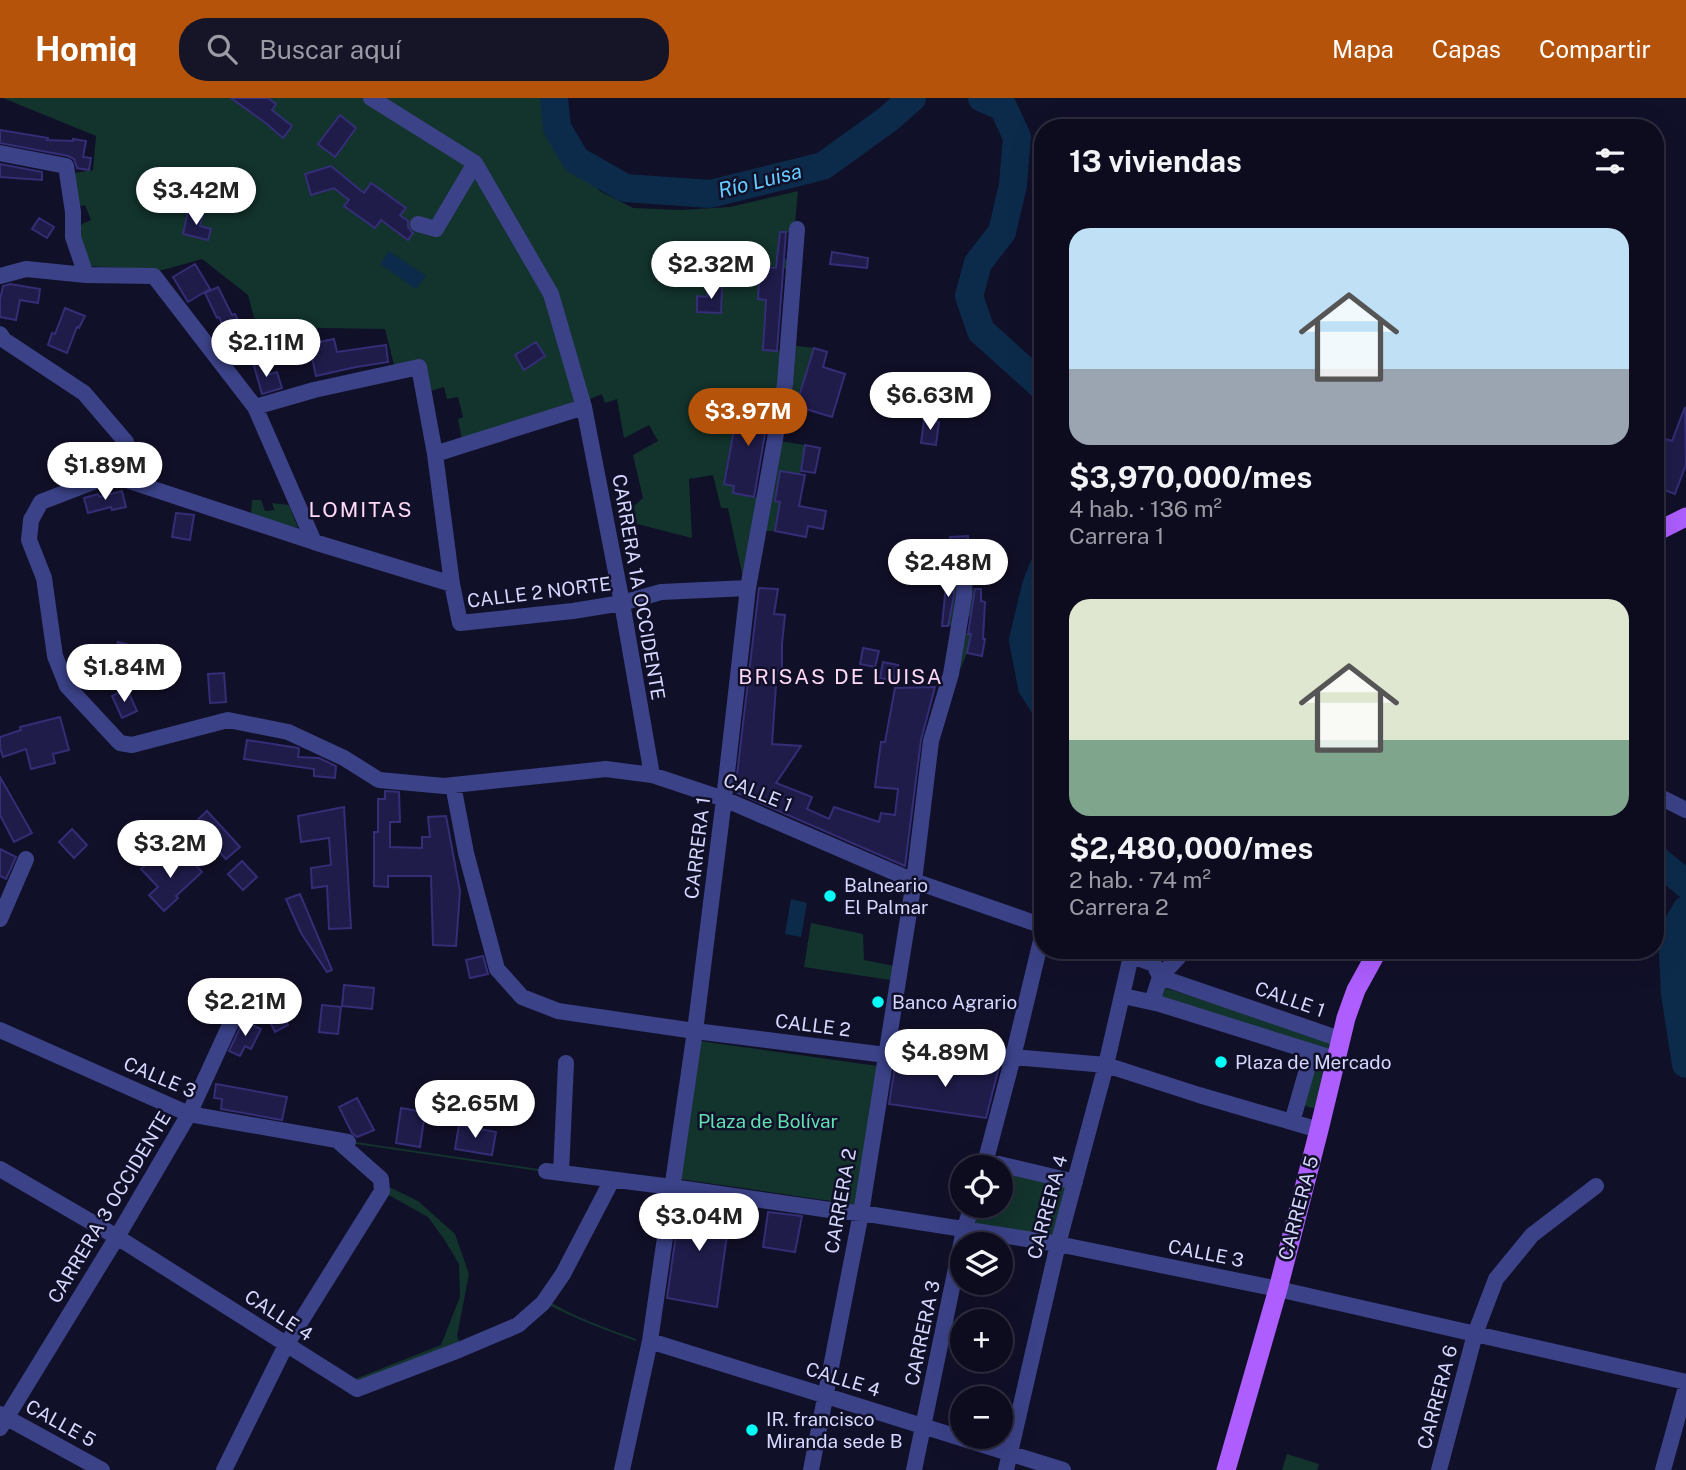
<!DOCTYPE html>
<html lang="es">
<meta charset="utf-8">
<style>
body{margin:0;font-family:"Public Sans",sans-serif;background:#161528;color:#f1f3f6;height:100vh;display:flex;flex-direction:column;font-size:26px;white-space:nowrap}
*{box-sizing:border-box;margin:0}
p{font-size:23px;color:#9a9ba4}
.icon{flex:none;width:38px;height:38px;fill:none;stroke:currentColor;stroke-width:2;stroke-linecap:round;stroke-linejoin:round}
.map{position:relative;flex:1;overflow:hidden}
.details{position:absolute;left:1034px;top:21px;width:630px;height:840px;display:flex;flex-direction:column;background:#0d0c1f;border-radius:28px;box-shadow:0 7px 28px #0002,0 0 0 2px #2d2c3d}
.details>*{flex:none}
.fabs{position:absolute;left:950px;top:1057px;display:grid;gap:14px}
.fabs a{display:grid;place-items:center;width:63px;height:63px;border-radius:50%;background:#0d0c1f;box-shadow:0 7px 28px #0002,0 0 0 2px #2d2c3d;font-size:35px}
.price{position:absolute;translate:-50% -60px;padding:0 16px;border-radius:24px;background:#fff;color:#222;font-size:23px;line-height:46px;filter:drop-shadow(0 2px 4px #0008)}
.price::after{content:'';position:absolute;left:50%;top:42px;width:21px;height:16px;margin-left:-10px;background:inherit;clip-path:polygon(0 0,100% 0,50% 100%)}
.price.active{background:#b45309;color:#fff}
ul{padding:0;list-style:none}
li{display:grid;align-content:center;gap:14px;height:371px;padding:0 35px}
li span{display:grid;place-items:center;height:217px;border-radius:21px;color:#555}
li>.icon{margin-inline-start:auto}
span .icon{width:126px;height:126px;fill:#fffc;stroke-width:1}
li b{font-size:30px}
h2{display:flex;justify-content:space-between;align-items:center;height:84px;padding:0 35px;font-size:30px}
header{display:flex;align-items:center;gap:42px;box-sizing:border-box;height:98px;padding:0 35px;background:#b45309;color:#fff}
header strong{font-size:33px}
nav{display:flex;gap:38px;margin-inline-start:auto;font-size:24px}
.search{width:490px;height:63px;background:#161528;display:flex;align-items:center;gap:18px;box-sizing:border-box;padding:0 24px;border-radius:28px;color:#9a9ba4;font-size:26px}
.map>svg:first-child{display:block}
</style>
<header>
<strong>Homiq</strong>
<div class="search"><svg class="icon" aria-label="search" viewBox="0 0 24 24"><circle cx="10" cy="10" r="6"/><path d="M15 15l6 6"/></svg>Buscar aquí</div>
<nav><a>Mapa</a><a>Capas</a><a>Compartir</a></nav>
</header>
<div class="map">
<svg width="1686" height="1372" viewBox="0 0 1686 1372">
<rect width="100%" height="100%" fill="#111029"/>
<path fill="#13332d" d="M3,0H549L551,31L574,66L600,93L633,110L681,112L730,109L798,93L794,135L780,134L777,160L791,162L790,171L761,169L758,201L766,202L763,252L784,253L780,298L762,294L758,314L738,311L724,385L734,388L733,395L760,400L743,480L728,410H721L713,377L689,381L692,440L637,426L634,408L643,400L633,357L658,343L649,327L624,340L617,301L605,305L602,296L590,301L581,307L462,342L458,321L463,319L458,299L447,301L444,289L427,294L421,267L395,271L385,231L318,230L265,261L248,197L202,161L163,172L87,168L76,138L82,126L91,122L85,107L76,109L74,75L93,72L96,38Z
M790,247L814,250L796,308L785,306Z
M779,343L805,347L800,377L786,374L775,433H763Z
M252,402H261L265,413L274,412L272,405L289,407L298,430L251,416Z
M951,461H968L967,490L981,491L980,515L977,518H966L965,535L983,537L985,541L970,538L967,555L957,579L955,528H942L947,476Z
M811,825L863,836L864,862L899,869L897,883L804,869Z
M1162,889L1331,942L1329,952L1160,898Z
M700,943L878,968L858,1107L680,1081Z
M1315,960L1329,963L1316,1011L1302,1007Z
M356,1044L545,1072V1074L356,1046Z
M1001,1070L1070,1086L1054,1141L972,1129L978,1108H1001Z
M385,1087L418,1103L455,1136L469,1176L457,1238L460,1245L362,1284L355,1281L441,1247L460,1199L459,1166L444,1141L428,1119L387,1096Z
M546,1202C575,1219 605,1230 636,1241V1243C604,1232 574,1220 545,1205Z
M1287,1356L1319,1366L1317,1372H1282Z"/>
<path fill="#0c2b4b" d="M389,153L426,178L416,191L380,166Z
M791,801L807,805L801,839L785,836Z"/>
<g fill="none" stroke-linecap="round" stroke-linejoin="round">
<path stroke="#0c2b4b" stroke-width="28" d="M554,0L557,30L576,62L625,90L710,96L823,68L888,21L912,0
M982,0L1003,9L1017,39L1013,87L1002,134L978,165L969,198L981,233L1043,289
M1043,470L1036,488L1023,542L1032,589L1043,606
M1656,761L1686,786
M1686,812L1672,836L1675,896L1686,966"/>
</g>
<path fill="#1f1c4a" stroke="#332e76" stroke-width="2" d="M231,0H268L276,6L272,12L292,28L283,40L267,26Z
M340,17L356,30L335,59L318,46Z
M0,32L48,40L47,42L73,43V41L86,43L83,59L91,60L89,72L77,70L74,61L68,58L0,45Z
M0,66L42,74V82L0,79Z
M331,68L364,95L371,85L406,110L400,117L408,123V129L413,135L408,142L381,122L375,130L344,108L349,102L334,90L311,97L305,76Z
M172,70L194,71L193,83L171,81Z
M188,113L203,117L200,128L211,131L208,142L183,136Z
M39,120L54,129L47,140L32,131Z
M780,134H786L777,253L763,252L766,202L758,201L760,169L776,170Z
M832,154L868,160L867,170L830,166Z
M195,166L210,191L188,204L173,179Z
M10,186L40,191L38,205L20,202L16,222L0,219V202L3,188Z
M218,189L232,217L235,216L248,245L233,251L219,219L217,220L205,195Z
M707,189H722L721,215L697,214V198L707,199Z
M65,210L85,218L79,230L77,229L67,255L48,247L52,235L55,236Z
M334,241L337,254L386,247L388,264L356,269L316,278L309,246Z
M536,244L545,258L524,272L515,257Z
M814,250L827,254L823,269L845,276L832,319L796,308Z
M250,254L267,277L277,274L282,290L262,296Z
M762,294L772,296L754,399L733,395L734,388L724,386L738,310L758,314Z
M1685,309L1686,366L1675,396L1656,389L1662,371L1656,369V338L1672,343Z
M924,322L939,324L936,347L921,345Z
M136,346L147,349L145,360L152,363L149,376L129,372Z
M805,347L820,350L815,375L801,373Z
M780,373L805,377L799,408L826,413L823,431L808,428L806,439L775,433L780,404L775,403Z
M122,393L126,409L112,412L111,409L88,415L84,400L98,396L99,399Z
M176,415L194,417L190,442L172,439Z
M968,438V459L951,461L950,439Z
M947,476L954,477V497L948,528H942Z
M759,490L778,491L774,516L785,517L782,546V572H777L772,646L801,648L776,685L812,699L807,711L829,721L834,709L879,724L881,715L895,717L898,691L875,689L881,644H885L895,590L935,589L921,642L905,768L735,694Z
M975,491H981V503L985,504L983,541H985L982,558L967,555L971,536H968Z
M118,544L137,549L133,566L128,564L125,575L111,571Z
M863,550L879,553L875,569L860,566Z
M883,564L898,567L895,583L880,580Z
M224,575L226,604L210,605L208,576Z
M127,591L137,613L122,620L112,598Z
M60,619L69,652L53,656L55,665L31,671L26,651L3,659L0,650V639L21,632L20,629Z
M247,642L298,650L299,651L298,659L319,660L336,668L335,680L314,678V671L244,661Z
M0,679L32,735L14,744L0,717Z
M385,693L399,694L400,724H390V749L422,750V739H430L428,719L446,718L460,793L456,848L433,847L431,778H388V789L374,788V734H378V701H385Z
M344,709L351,830L329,831L327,788L312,790L311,770L331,767L329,740L301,744L298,718Z
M207,713L240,749L226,761L193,726Z
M72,731L87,747L74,760L59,744Z
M0,751L16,759L6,781L0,778Z
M155,758L170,774L187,758L202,774L176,798L178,800L164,813L149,797L158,789L141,771Z
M242,763L257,779L243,792L228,776Z
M300,796L332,872L327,874L301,835L286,801Z
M483,858L488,876L470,880L466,862Z
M344,887L374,890L372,911L342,908Z
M322,907L341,909L338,936L319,934Z
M281,913L288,927L275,934L268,920Z
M243,923L261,931L251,951L245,948L240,958L229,953Z
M895,968L999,969L986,1020L889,1006Z
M216,986L287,999L282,1022L221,1011L222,1001L214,1000Z
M357,1000L374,1032L357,1039L352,1035L339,1009Z
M401,1010L425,1014L420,1049L396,1045Z
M459,1027L496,1034L492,1057L455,1051Z
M681,1101L731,1108L717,1209L667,1200Z
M768,1114L802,1118L795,1154L763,1149Z"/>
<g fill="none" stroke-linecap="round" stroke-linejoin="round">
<path stroke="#3b4288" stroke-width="16" d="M371,0L475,65L551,196L584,309L622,505L652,677
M0,55L66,68L73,114V139L86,177
M418,126L436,131L475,65
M0,178L26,171L86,177L154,178L255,309
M0,236L4,242L84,295L126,344L111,377L314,444L452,486
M435,356L584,309
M111,377L41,404L31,422L29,442L44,480L55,558L67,588L120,645L132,647L228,622L288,634L344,660L379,682L444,688L606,671L652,677L724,701L914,783L1043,828
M314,444L255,309L314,292L419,269L435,356L452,486L460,525L573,513L622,505L661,494L748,490
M453,687L466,755L497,871L522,899L558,913L695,933L886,957L1013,959L1106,967L1199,997L1319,1032
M1656,697L1686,712
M0,821L26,761
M1115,852L1154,866L1160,879L1340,941
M1123,898L1160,906L1335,961
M1152,904L1160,879L1185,852
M0,932L189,1016L348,1044
M1292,1024L1312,954
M986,1063L1075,1084
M984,1069L1013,959L1043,834
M0,1071L117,1139L357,1291L459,1252L518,1227L543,1205L563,1176L612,1082
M546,1073L672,1089L830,1112
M561,1075L566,965
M837,1113L861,1115L1058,1146L1278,1191L1686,1284
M650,1243L1063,1372
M0,1316L102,1372
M0,1330L117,1139L189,1016L241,903
M224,1372L286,1247L382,1093L381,1081L338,1043
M622,1372L650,1243L695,933L724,701L748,490L785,286L797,131
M811,1372L861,1115L914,783L931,643L951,576L964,498L965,469
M914,1372L964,1132L972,1108
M1006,1372L1058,1146L1106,967L1131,858
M1439,1372L1475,1236L1496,1181L1532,1137L1596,1088
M1663,1372L1686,1289"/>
<path stroke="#ae5eff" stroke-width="19" d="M1656,434L1686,419
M1226,1372L1278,1191L1319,1032L1346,920L1356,892L1378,852"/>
</g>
<g fill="#03fff8" stroke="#111029" stroke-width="2.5">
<circle cx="830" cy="798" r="7"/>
<circle cx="878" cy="904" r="7"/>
<circle cx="1221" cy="964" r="7"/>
<circle cx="752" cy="1332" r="7"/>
</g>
<g text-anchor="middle" stroke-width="5" stroke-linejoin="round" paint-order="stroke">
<g font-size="19" fill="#d7d8ff" stroke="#111029">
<text transform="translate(639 489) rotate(80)" y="7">CARRERA 1A OCCIDENTE</text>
<text transform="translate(539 494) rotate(-7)" y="7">CALLE 2 NORTE</text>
<text transform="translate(758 694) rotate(22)" y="7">CALLE 1</text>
<text transform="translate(697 750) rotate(-83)" y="7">CARRERA 1</text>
<text transform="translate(1290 901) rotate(19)" y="7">CALLE 1</text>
<text transform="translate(813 927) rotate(7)" y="7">CALLE 2</text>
<text transform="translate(160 979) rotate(23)" y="7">CALLE 3</text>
<text transform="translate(840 1103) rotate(-80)" y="7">CARRERA 2</text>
<text transform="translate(109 1109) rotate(-59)" y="7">CARRERA 3 OCCIDENTE</text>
<text transform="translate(1047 1109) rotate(-75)" y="7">CARRERA 4</text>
<text transform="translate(1298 1110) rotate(-75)" y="7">CARRERA 5</text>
<text transform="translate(1206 1155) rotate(11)" y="7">CALLE 3</text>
<text transform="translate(279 1217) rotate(33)" y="7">CALLE 4</text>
<text transform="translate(922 1235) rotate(-78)" y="7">CARRERA 3</text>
<text transform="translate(843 1281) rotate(17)" y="7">CALLE 4</text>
<text transform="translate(1437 1299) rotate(-75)" y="7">CARRERA 6</text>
<text transform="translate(61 1325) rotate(29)" y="7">CALLE 5</text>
</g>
<g font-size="19" fill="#d7d8ff" stroke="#111029" text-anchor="start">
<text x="844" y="794">Balneario<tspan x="844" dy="22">El Palmar</tspan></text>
<text x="892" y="911">Banco Agrario</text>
<text x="1235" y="971">Plaza de Mercado</text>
<text x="766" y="1328">IR. francisco<tspan x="766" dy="22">Miranda sede B</tspan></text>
</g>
<g font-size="19" fill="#61e1b1" stroke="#111029">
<text x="768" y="1030">Plaza de Bolívar</text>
</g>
<g font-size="21" font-style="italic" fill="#65ccff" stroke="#111029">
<text transform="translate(760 83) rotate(-14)" y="7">Río Luisa</text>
</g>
<g font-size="21" letter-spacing="2" fill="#ffd9f6" stroke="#111029">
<text x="361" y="419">LOMITAS</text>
<text x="841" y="586">BRISAS DE LUISA</text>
</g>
</g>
</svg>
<div class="fabs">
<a><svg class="icon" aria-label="locate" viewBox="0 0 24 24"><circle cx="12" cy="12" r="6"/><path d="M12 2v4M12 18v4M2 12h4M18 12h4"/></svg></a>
<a><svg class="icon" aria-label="layers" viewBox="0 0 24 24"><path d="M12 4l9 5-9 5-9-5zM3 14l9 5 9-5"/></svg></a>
<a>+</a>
<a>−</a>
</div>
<b class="price" style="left:196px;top:129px">$3.42M</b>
<b class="price" style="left:711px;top:203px">$2.32M</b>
<b class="price" style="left:266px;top:281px">$2.11M</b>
<b class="price" style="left:930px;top:334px">$6.63M</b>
<b class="price active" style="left:748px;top:350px">$3.97M</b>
<b class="price" style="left:105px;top:404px">$1.89M</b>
<b class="price" style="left:948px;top:501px">$2.48M</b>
<b class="price" style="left:124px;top:606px">$1.84M</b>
<b class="price" style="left:170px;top:782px">$3.2M</b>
<b class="price" style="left:245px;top:940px">$2.21M</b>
<b class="price" style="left:945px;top:991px">$4.89M</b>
<b class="price" style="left:475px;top:1042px">$2.65M</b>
<b class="price" style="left:699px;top:1155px">$3.04M</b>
<section class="details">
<h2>13 viviendas<svg class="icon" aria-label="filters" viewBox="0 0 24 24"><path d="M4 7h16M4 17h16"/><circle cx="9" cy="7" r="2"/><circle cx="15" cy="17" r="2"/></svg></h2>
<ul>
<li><span style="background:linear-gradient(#bfe0f5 65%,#9aa5b1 0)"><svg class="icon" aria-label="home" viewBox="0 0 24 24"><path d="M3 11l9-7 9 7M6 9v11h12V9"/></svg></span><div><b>$3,970,000/mes</b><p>4 hab. · 136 m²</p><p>Carrera 1</p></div></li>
<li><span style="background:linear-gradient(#dfe7d0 65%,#7fa58c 0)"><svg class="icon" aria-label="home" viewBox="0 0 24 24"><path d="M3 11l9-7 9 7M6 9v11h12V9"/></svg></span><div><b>$2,480,000/mes</b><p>2 hab. · 74 m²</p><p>Carrera 2</p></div></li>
</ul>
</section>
</div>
